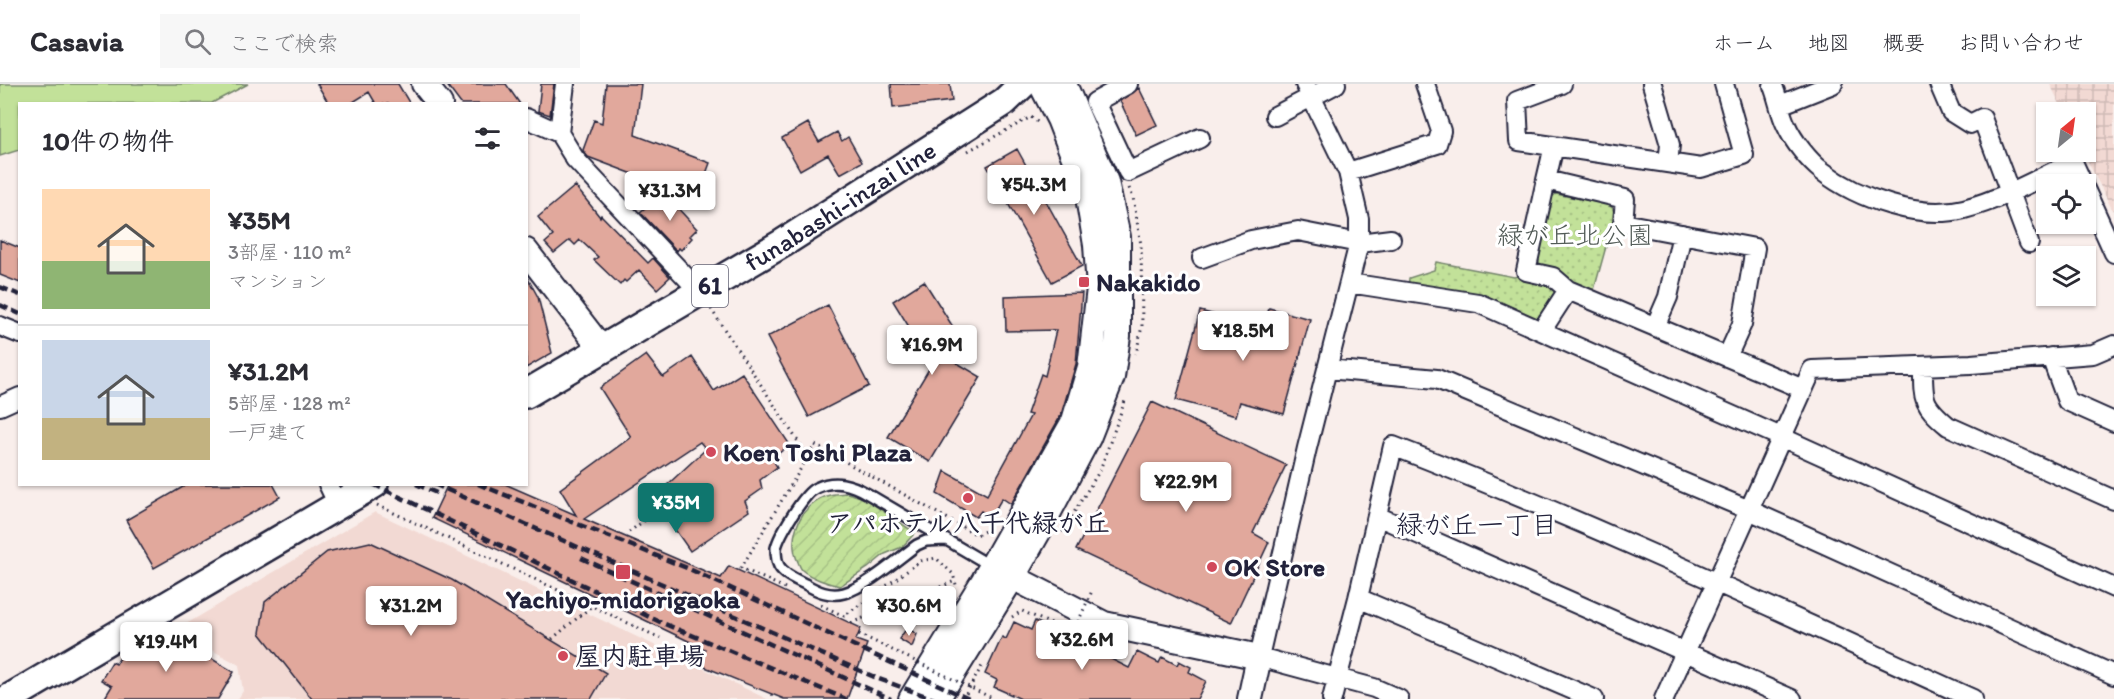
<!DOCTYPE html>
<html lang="ja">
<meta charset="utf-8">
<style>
body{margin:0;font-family:Itim,"Klee One",sans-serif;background:#f7f7f7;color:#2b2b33;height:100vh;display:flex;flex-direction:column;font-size:22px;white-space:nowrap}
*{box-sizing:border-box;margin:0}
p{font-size:20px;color:#7c7c81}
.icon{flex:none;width:33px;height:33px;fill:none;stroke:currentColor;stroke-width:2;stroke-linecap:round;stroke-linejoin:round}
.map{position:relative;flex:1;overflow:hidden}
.panel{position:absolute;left:18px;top:18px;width:510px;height:384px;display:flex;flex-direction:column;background:#fff;border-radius:0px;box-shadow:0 2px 4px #0004}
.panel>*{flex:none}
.needle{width:39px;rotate:29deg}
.controls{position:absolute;left:2036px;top:18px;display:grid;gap:12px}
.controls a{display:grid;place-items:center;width:60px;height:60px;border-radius:0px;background:#fff;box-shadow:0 2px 4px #0004;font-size:30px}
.price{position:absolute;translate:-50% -51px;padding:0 14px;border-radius:6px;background:#fff;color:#222;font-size:20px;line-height:39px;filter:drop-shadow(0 2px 3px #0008)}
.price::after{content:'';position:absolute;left:50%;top:36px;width:18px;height:14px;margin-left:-9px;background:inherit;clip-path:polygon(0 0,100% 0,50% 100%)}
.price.current{background:#0f766e;color:#fff}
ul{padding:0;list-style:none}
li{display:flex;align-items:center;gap:18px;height:150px;padding:0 24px}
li+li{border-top:2px solid #e1e1e2}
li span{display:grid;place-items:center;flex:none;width:168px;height:120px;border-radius:0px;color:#555}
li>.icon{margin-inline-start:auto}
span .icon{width:72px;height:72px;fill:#fffc;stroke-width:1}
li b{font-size:26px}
h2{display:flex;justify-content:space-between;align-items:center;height:72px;padding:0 24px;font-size:26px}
header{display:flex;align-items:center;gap:36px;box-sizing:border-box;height:84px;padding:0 30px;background:#fff;border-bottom:2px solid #e1e1e2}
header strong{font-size:28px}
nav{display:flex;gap:33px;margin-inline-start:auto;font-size:21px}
.search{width:420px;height:54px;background:#f7f7f7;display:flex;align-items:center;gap:15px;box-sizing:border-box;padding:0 21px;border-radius:0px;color:#7c7c81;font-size:22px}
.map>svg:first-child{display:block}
</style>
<header>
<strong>Casavia</strong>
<div class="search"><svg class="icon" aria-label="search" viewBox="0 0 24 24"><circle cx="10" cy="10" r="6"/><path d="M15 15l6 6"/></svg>ここで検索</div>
<nav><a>ホーム</a><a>地図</a><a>概要</a><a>お問い合わせ</a></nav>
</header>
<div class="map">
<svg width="2114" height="615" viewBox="0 0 2114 615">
<defs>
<pattern id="industrial-grid" width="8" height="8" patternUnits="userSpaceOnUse" patternTransform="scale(1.5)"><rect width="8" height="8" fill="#f2d9d3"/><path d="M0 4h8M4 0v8" fill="none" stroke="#cfbab6"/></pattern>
<pattern id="grass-dots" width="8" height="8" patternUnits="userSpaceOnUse" patternTransform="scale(1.5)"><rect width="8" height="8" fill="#c2e199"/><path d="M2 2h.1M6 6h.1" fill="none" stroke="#a6c185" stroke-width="1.8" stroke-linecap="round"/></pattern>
<pattern id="garden-furrows" width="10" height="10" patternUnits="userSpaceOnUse" patternTransform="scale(1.5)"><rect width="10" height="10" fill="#c2e199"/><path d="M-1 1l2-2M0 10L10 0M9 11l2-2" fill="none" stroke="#a6c185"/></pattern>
</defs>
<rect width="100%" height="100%" fill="#f9eeeb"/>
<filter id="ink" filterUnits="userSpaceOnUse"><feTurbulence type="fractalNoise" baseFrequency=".0167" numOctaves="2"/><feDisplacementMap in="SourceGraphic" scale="12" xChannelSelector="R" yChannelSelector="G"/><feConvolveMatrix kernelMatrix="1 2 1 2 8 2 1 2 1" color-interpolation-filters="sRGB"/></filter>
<g filter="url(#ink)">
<path fill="#f2d9d3" d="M375,428L767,615H238L243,607L239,581L176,546Z"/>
<path fill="url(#industrial-grid)" d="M2050,0H2114V129L2083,68H2085V28H2064Z"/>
<path fill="url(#grass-dots)" stroke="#72826a" stroke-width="1.5" d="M1556,110L1611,121L1615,130L1594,206L1571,198L1563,189L1543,185L1538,176L1549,115Z
M1436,178L1514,193L1525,190L1565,206L1541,244L1408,206L1409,194L1434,186Z"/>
<path fill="url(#garden-furrows)" stroke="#72826a" stroke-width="1.5" d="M848,409L864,414L915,449L902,463L885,470L868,484L840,502C829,500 811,494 802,486C800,484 799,480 798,478C788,457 797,430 816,417C825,410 837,410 848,409Z"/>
<path fill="#c2e199" stroke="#72826a" stroke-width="1.5" d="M0,0H248L212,19L20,20L19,66L0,72Z"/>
<path fill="#e1a89c" stroke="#22223b" stroke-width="1.5" d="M317,0H398L410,20H376L369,8L350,20H329Z
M446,0H506L520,20H461Z
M541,0H554L550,31L538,27Z
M606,0H641L635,51L710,79L697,114L588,73L584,68L583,66L594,36L602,39Z
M891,0H950L952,17L893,24Z
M1139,4L1157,41L1136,51L1120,17Z
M808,39L819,58L837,48L842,57L848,53L862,78L840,90L828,70L800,86L782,54Z
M1017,65L1082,182L1052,198L987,82Z
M575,102L600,133L601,131L648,179L653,174L670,193L657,205L639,186L626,198L624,196L620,201L594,176L598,173L580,156L575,161L570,156L554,169L545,159L553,152L538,133Z
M664,109L697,145L690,152L692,154L681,166L679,164L677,167L640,128Z
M0,156L20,164V199L0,191Z
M526,191L538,213L552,269L526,284Z
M924,197L965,262L947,273L981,293L930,378L888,353L932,280L893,217Z
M1082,209L1076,280L1061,331L1011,420L1002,414L991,433L981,427L976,433L937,410L945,387L987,411L1031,331L1027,330L1041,290L1045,292L1056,246L1006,247L1005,212Z
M828,221L869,302L809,333L767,253Z
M1269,224L1310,235L1284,330L1240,318L1236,332L1176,316L1200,227L1264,244Z
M646,271L663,293L692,273L714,307L742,289L790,361L772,374L777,383L760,396L762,405L745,417L749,427L690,467L653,414L706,365L700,358L584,435L721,494L729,482L861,544L856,556L867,560L847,615H784L700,581L705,565L432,434L448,400H505L576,431L560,405L631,353L600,304Z
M1152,318L1286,381L1253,449L1269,458L1231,539L1076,466Z
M188,400H273L280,413L154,484L126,436Z
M370,458L452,496L606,589L591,615H312L260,549L265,518L327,468Z
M1035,537L1129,584L1137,568L1159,579L1162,573L1177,581L1179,577L1191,583L1189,588L1206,597L1197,615H1021L994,603L997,596L985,590L1002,553L1006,555L1014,538L1031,546Z
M907,544L917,550L912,563L899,555Z
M163,546L234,588L218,615H104L112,602L101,596L112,578L116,580L123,569L128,572L133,564L138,567L143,560L148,563L155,552L158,554Z"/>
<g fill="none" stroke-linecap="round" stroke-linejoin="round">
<g stroke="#22223b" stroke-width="14">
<path id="lane" d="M946,456L926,457L917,461C898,475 866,503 844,509C830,513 817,507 805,500C797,496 784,491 779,482C777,478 776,469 776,464C779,451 804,409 816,404C835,395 851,400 868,410L991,482"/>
</g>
<g stroke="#22223b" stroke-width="22">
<path id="street" d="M1128,0L1095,18L1128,88L1200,54
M1305,0L1348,88L1359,135V159L1307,364L1259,573L1374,604L1399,615
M1562,0L1517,17L1519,57L1701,84L1744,71L1724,0
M1652,0L1670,61L1668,79
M1939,0L1951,28L1970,40L1982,34L2029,159
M1773,2C1778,14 1780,29 1786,41C1793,57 1809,77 1822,87C1858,115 1920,136 1964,125C2002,115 2038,95 2073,78L2083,100
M1780,21L1833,0
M1275,32L1336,0
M526,34L559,49L575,75L700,208
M559,49L565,0
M1348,88L1437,60L1441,47L1425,0
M1546,96L1554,62
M2085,105L2114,169
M1202,174L1251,156L1298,147L1359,159L1391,155
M1349,199L1478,219L1781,353L2114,504
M0,242L20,250
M1655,243L1668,213L1682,150
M1542,246L1568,206
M1727,273L1742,240L1755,164L1623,139L1625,115L1546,96L1526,187L1553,193L1568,206L1803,305
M2051,273L2067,317L2114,338
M1923,283C1923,316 1922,320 1948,342L2114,416
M1327,285L1437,295L1749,426L2114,591
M0,322L20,313
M328,400L338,421
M1377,432L1792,615
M1358,514L1594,615
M1332,615L1358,514L1393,362C1590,438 1781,528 1973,615
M1664,615L1812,286L1971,280L2093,270L2114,261"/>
</g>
<g stroke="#22223b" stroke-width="28">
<path id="secondary" d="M424,0L440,20
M526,167L601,264
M999,486L1104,540L1259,573L1250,615
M911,615L984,496L1074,337L1090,283L1099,204L1096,161L1087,107L1059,35L1041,0
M937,615L1012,494L1041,443L1088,354L1112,293L1118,252V153L1106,98L1064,0"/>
</g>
<g stroke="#22223b" stroke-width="32">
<g id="primary">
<path id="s1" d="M526,310L783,159L1004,18L1023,0"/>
<path d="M8,615L374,400"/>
</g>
</g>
<path stroke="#22223b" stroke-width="3" stroke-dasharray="1.5 4.5" stroke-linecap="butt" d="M968,67L1031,33L1040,40
M1129,104L1133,113L1141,161L1142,242L1136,270
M711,225L809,374
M377,421L660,554
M629,448L649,433
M1062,448L1100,386L1126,314
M785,504L741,484L815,361L977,451L991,444
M821,521L844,532L921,477L936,474L953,490L957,504
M1012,533L1022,527L1083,554L1090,556
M851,539L955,497
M552,555L593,521
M772,610L773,615
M963,615L982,582"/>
<use href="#lane" stroke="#fff" stroke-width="9"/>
<use href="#street" stroke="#fff" stroke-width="18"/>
<use href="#secondary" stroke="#fff" stroke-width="24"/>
<use href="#primary" stroke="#fff" stroke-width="27"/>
<path stroke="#22223b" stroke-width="4.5" stroke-dasharray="9 4.5" stroke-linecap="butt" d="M0,203L20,211
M0,221L20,230
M373,400L660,538L846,615
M416,400L441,411
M434,400L879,595L934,615
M478,400L687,484L969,615
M581,474L891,615"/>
<path stroke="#22223b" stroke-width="3" stroke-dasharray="1.5 4.5" stroke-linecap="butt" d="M859,550L994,615
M1066,565L1092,507"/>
</g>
</g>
<g fill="#d1495b" stroke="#fff" stroke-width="2">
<rect x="1078" y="192" width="12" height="12" rx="3"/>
<circle cx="711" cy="368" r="6"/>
<circle cx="968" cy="414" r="6"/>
<circle cx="1212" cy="483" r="6"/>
<rect x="615" y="480" width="16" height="16" rx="3"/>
<circle cx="563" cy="572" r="6"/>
</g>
<g text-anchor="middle" stroke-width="6" stroke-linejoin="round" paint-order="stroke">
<rect fill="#fff" stroke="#646476" stroke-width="1.5" x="692" y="181" width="36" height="42" rx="4.5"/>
<g font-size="24" font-weight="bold" fill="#22223b">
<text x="710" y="210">61</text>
</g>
<g font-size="26" fill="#22223b" stroke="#fff">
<text dy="9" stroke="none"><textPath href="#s1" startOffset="366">funabashi-inzai line</textPath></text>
</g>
<g font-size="26" fill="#525b57" stroke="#fff">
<text x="1575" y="160">緑が丘北公園</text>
</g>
<g font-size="26" font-weight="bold" fill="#22223b" stroke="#fff" text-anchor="start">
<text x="1096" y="207">Nakakido</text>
<text x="723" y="377">Koen Toshi Plaza</text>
<text x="968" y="448" text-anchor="middle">アパホテル八千代緑が丘</text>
<text x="1224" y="492">OK Store</text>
<text x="623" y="524" text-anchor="middle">Yachiyo-midorigaoka</text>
<text x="575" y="581">屋内駐車場</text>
</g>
<g font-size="27" fill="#22223b" stroke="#fff">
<text x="1477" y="450">緑が丘一丁目</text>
</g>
</g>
</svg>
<div class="controls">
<a><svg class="needle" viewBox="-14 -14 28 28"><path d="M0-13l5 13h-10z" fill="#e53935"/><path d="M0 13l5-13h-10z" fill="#7c7c81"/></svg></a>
<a><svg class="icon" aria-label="locate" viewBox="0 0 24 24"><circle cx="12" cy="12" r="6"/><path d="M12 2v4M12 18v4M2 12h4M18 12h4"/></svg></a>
<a><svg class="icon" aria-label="layers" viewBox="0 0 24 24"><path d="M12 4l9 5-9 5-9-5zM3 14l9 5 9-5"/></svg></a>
</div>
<b class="price" style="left:1034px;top:132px">¥54.3M</b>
<b class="price" style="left:670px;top:138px">¥31.3M</b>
<b class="price" style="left:1243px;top:278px">¥18.5M</b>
<b class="price" style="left:932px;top:292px">¥16.9M</b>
<b class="price" style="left:1186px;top:429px">¥22.9M</b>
<b class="price current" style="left:676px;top:450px">¥35M</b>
<b class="price" style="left:411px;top:553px">¥31.2M</b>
<b class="price" style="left:909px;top:553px">¥30.6M</b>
<b class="price" style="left:1082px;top:587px">¥32.6M</b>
<b class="price" style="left:166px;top:589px">¥19.4M</b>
<section class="panel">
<h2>10件の物件<svg class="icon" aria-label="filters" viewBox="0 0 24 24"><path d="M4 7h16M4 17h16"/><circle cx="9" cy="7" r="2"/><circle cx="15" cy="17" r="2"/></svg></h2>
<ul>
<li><span style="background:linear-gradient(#ffd9b3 60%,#8fb573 0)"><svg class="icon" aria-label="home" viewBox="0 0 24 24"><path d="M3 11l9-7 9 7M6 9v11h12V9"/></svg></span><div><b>¥35M</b><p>3部屋 · 110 m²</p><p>マンション</p></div></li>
<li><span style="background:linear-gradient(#c9d6e8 65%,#c2b280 0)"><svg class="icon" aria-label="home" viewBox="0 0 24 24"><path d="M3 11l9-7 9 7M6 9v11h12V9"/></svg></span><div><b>¥31.2M</b><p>5部屋 · 128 m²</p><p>一戸建て</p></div></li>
</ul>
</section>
</div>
